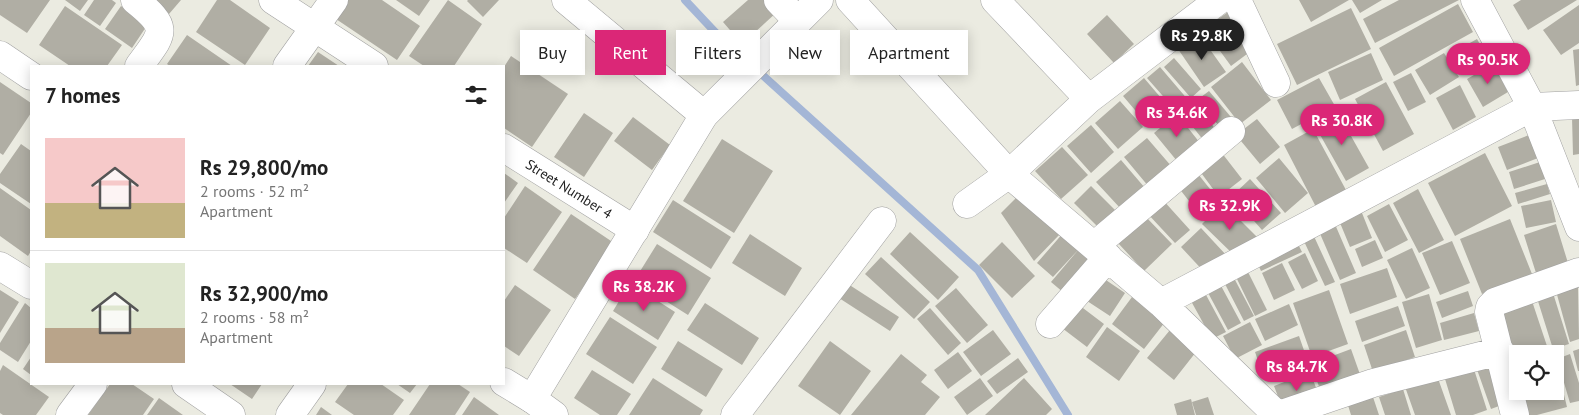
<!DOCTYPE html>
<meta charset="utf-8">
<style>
body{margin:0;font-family:"PT Sans",sans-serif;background:#f2f2f2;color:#222;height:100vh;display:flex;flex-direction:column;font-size:19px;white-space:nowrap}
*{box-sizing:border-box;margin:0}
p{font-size:16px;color:#767676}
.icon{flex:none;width:28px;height:28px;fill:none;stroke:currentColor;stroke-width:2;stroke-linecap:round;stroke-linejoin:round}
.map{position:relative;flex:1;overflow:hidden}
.panel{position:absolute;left:30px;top:65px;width:475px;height:320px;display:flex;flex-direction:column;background:#fff;border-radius:0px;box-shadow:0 2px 12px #0003}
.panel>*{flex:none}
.top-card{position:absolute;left:520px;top:30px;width:475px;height:45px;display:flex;gap:10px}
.buttons{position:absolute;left:1509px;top:345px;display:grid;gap:10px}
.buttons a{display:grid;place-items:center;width:55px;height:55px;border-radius:0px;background:#fff;box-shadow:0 2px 12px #0003;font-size:25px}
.price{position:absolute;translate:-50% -42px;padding:0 11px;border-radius:18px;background:#db2777;color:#fff;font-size:16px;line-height:32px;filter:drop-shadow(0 1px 2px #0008)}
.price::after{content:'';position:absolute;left:50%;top:30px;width:15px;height:11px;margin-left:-8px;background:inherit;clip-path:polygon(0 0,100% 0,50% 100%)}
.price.current{background:#222;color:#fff}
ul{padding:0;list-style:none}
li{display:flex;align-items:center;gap:15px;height:125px;padding:0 15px}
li+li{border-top:1px solid #e0e0e0}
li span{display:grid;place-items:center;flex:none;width:140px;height:100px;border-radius:0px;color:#555}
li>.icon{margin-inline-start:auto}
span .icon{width:60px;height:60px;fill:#fffc;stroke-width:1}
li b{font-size:21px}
h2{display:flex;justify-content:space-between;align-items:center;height:60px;padding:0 15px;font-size:21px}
.chip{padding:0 18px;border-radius:0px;background:#fff;box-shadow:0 2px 12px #0003;font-size:18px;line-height:45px}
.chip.current{background:#db2777;color:#fff}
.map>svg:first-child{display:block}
</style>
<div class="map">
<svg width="1579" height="415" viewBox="0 0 1579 415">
<rect width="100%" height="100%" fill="#ebebe1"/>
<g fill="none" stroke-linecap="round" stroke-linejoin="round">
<path stroke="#a4b6d6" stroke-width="8" d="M685,0L715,32L978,270L1068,415"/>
</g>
<path fill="#b0aea4" d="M0,0H50L27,33L0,15Z
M65,0H88L80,11Z
M94,0H112L116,3L100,26L84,15Z
M153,0H181L169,14Z
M217,0H230L270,28L245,65L196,32Z
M345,0H382L420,26L397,60L333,17Z
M396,0H430L419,16Z
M448,0L482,24L454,66H424L409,56Z
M468,0H499L483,17L467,1Z
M748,0H766L777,12L742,44L723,22Z
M1299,0H1349L1311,22Z
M1352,0H1382L1360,13Z
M1399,0H1459L1375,43L1363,19Z
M1521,0H1577L1528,30L1513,5Z
M1458,4L1473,32L1394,76L1379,48Z
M1579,5V43L1561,55L1543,30Z
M65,6L122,45L107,66H70L39,45Z
M121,6L148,24L132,48L105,29Z
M1351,8L1371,49L1297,85L1277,44Z
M1228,12L1255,48L1231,66L1204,29Z
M1107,15L1134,44L1114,63L1087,34Z
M1199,34L1226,72L1204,87L1178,49Z
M187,35L232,66H170L167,64Z
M1477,39L1489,61L1462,75L1450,54Z
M1579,49V85L1576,86L1573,50Z
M318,52L339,66H308Z
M1371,53L1383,80L1340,100L1328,72Z
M1444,53L1459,77L1430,95L1415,70Z
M511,56L568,94L532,147L504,128V67Z
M1174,58L1201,89L1191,98L1164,67Z
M1242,62L1271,100L1240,124L1211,87Z
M1493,64L1508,92L1483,107L1467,79Z
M1160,67L1189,101L1177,112L1147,78Z
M1411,73L1426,102L1408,111L1393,82Z
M1144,78L1167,105L1146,123L1123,96Z
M1319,78L1335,106L1292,129L1277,100Z
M0,82L31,103V113L3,155L0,153Z
M1386,82L1414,134L1383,151L1355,99Z
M1460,85L1476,117L1453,130L1436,98Z
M1209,91L1236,123L1224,132L1197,100Z
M1120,101L1143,127L1118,149L1095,123Z
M1194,102L1217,131L1204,141L1181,112Z
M1337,111L1369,168L1346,181L1314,124Z
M584,113L613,133L584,177L554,157Z
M1177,114L1200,143L1177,161L1154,133Z
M633,117L670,145L652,170L614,141Z
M1572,117H1579V154L1573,155Z
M1257,119L1280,147L1260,164L1236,135Z
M1091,125L1114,152L1091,173L1067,146Z
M1313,129L1346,190L1316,207L1284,145Z
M1529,135L1538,158L1507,170L1498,147Z
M1147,138L1172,167L1149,187L1124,157Z
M722,139L773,171L734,233L683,201Z
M21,144L31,151V204L0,183V174Z
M1062,147L1088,175L1061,199L1035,171Z
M1218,148L1242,179L1219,197L1196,166Z
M1485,153L1512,206L1455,236L1428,183Z
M1279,158L1308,193L1285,213L1256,178Z
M1121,160L1145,188L1121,209L1096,182Z
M1540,162L1545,179L1514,189L1509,172Z
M1194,169L1218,199L1199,214L1175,183Z
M504,173L518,183L504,203Z
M1250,179L1281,213L1262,230L1232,196Z
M1547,184L1550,194L1518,204L1515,193Z
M525,186L562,212L527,263L504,248V218Z
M1091,186L1115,210L1098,227L1074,203Z
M0,188L31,210V251L28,256L0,236Z
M1418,189L1444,240L1419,253L1393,203Z
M1020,194L1061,233L1034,261L1001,213Z
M1162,199L1190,230L1175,243L1147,213Z
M673,200L731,237L711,269L653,232Z
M1551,200L1556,222L1526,228L1521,206Z
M1223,203L1258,238L1237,258L1202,224Z
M1389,204L1408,240L1385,252L1367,216Z
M1360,208L1372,238L1350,247L1338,218Z
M571,214L614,243L575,299L533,270Z
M1145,216L1172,244L1144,271L1118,243Z
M1510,219L1532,274L1482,294L1460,239Z
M1334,222L1356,273L1340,280L1318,229Z
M1556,224L1568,263L1536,273L1524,235Z
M1201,228L1227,256L1207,275L1181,247Z
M910,232L959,277L938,300L890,254Z
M1064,232L1099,262L1070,298L1051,282L1079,249L1053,277L1037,263Z
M1312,232L1335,282L1325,286L1302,237Z
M750,234L802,268L785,296L732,263Z
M1296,240L1302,252L1261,271L1256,260Z
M1375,240L1383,258L1362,267L1355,249Z
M1452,241L1470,283L1440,295L1422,253Z
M1002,242L1035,276L1012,298L979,265Z
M657,244L711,278L688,315L634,281Z
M1412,248L1430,288L1406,299L1387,260Z
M1305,253L1318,281L1302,289L1288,262Z
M881,257L930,302L914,319L865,274Z
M1282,263L1295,290L1274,300L1262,273Z
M1387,268L1397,297L1350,314L1340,284Z
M1248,272L1267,310L1255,316L1237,279Z
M1097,274L1125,293L1110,316L1081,297Z
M1234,278L1254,316L1244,321L1225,284Z
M1219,282L1241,323L1228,330L1206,289Z
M630,283L675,312L658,340L613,311Z
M848,284L899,317L890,331L839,298Z
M515,285L551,310L519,356L504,346V301Z
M1578,285L1579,339L1570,342L1556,291Z
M956,288L988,325L967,343L935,306Z
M0,290L19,302L0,333Z
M1329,290L1348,344L1312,357L1293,303Z
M1468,291L1473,306L1442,318L1436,302Z
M1205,293L1226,332L1212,339L1191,301Z
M1553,293L1569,344L1553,349L1537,298Z
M1429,294L1442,340L1416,348L1402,302Z
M1132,297L1165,322L1144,349L1112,324Z
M1531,298L1547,346L1525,354H1518V356L1512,358L1496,310Z
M1075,302L1104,324L1087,347L1058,325Z
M25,303L31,308V341L18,362L0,350V343Z
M705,303L759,338L742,365L687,330Z
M1289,304L1298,325L1265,341L1255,319Z
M1398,306L1405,326L1362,342L1355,321Z
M930,308L961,343L948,355L917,319Z
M1474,313L1479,331L1444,340L1440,323Z
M610,317L657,347L633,384L586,354Z
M1250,322L1262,345L1235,359L1223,336Z
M1107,327L1140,351L1119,381L1086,357Z
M993,330L1011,354L981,376L963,352Z
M1170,330L1196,352L1174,380L1147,358Z
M1406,330L1415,357L1373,372L1364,345Z
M1299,336L1307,359L1263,375L1255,352Z
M678,341L723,369L706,397L661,369Z
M830,341L871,371L840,415L798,386Z
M1351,349L1362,380L1322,395L1311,364Z
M1579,349V371H1578L1573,351Z
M958,352L972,371L948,389L934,370Z
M901,354L927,375L921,382L940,397L925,415H851Z
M1570,354L1579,383V401L1570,403L1557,359Z
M1490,355L1507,403L1491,409L1474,361Z
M31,357V375L23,369Z
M1018,358L1028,372L997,394L987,381Z
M1471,360L1487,410L1473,415H1456L1442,369Z
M1556,362L1567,407L1537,415H1519L1506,368L1518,365V391H1555Z
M3,365L49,397L36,415H3L0,413V371Z
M592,370L631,394L617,415H600L574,398Z
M1435,370L1451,415H1415L1403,381Z
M1310,372L1320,398L1284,412L1274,386Z
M653,378L703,410L700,415H629Z
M980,378L993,396L967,415L954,397Z
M1024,378L1052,409L1046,415H985Z
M110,384H132L154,399L143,415H88Z
M230,384H262L252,399Z
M348,384H381L404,400L393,415H354L335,402Z
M397,384H417L410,393Z
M430,384H458L470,392L455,415H409Z
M1403,389L1411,415H1385L1379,397Z
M1372,394L1379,415H1351L1347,402Z
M474,397L499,415H462Z
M1208,397L1214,415H1196L1192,402Z
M159,398L183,415H147Z
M1191,399L1195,415H1177L1174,404Z
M321,407L332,415H316Z"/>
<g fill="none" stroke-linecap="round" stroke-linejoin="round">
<g stroke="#a1a1a1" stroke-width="29">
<path id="minor" d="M135,0C171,29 163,33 139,66
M273,0L374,66
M566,0L704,115
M778,0L798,21
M850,0L1009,174L1161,303L1272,410L1280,415
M995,0L1089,99
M1237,0L1276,83
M1475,0L1532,107L1579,227
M0,55L31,76
M287,66L334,0
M504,148L635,230
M967,204L1009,174L1089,99L1219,0
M1094,246L1231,131
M0,266L31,285
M1161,303L1532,107L1579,105
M1050,324L1108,257
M504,382L532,399
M186,384L231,415
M70,415L93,384
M290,415L312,384
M735,415L882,221
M1279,415L1373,383L1500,351
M1515,415L1489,312L1490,307L1495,302L1579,272"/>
</g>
<g stroke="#a1a1a1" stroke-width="29">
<path id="tertiary" d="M554,415L532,399L704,115L819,0"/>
</g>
<use href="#minor" stroke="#fff" stroke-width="28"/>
<use href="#tertiary" stroke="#fff" stroke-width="28"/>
</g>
<g text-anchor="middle" stroke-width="4.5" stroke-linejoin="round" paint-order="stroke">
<g font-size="14" fill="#1a1a1a" stroke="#fff">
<text transform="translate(569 189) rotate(32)" y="5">Street Number 4</text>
</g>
</g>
</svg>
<div class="buttons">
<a><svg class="icon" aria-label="locate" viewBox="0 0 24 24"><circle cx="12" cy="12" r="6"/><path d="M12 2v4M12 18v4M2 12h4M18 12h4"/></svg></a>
</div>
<b class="price current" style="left:1202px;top:61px">Rs 29.8K</b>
<b class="price" style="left:1488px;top:85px">Rs 90.5K</b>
<b class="price" style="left:1177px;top:138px">Rs 34.6K</b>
<b class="price" style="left:1342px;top:146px">Rs 30.8K</b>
<b class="price" style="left:1230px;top:231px">Rs 32.9K</b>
<b class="price" style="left:644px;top:312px">Rs 38.2K</b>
<b class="price" style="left:1297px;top:392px">Rs 84.7K</b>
<div class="top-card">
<a class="chip">Buy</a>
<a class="chip current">Rent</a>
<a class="chip">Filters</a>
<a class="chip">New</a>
<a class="chip">Apartment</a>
</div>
<section class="panel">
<h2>7 homes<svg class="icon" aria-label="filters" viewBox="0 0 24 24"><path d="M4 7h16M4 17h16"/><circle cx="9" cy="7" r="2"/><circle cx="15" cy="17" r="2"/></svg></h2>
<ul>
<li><span style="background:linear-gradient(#f6c9c9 65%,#c2b280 0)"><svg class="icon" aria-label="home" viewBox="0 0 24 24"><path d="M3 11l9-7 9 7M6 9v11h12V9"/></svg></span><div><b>Rs 29,800/mo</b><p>2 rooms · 52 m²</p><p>Apartment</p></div></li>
<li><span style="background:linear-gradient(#dfe7d0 65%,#b9a48a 0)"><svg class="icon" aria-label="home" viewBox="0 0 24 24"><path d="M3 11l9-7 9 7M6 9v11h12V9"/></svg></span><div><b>Rs 32,900/mo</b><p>2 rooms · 58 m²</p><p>Apartment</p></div></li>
</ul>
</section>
</div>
